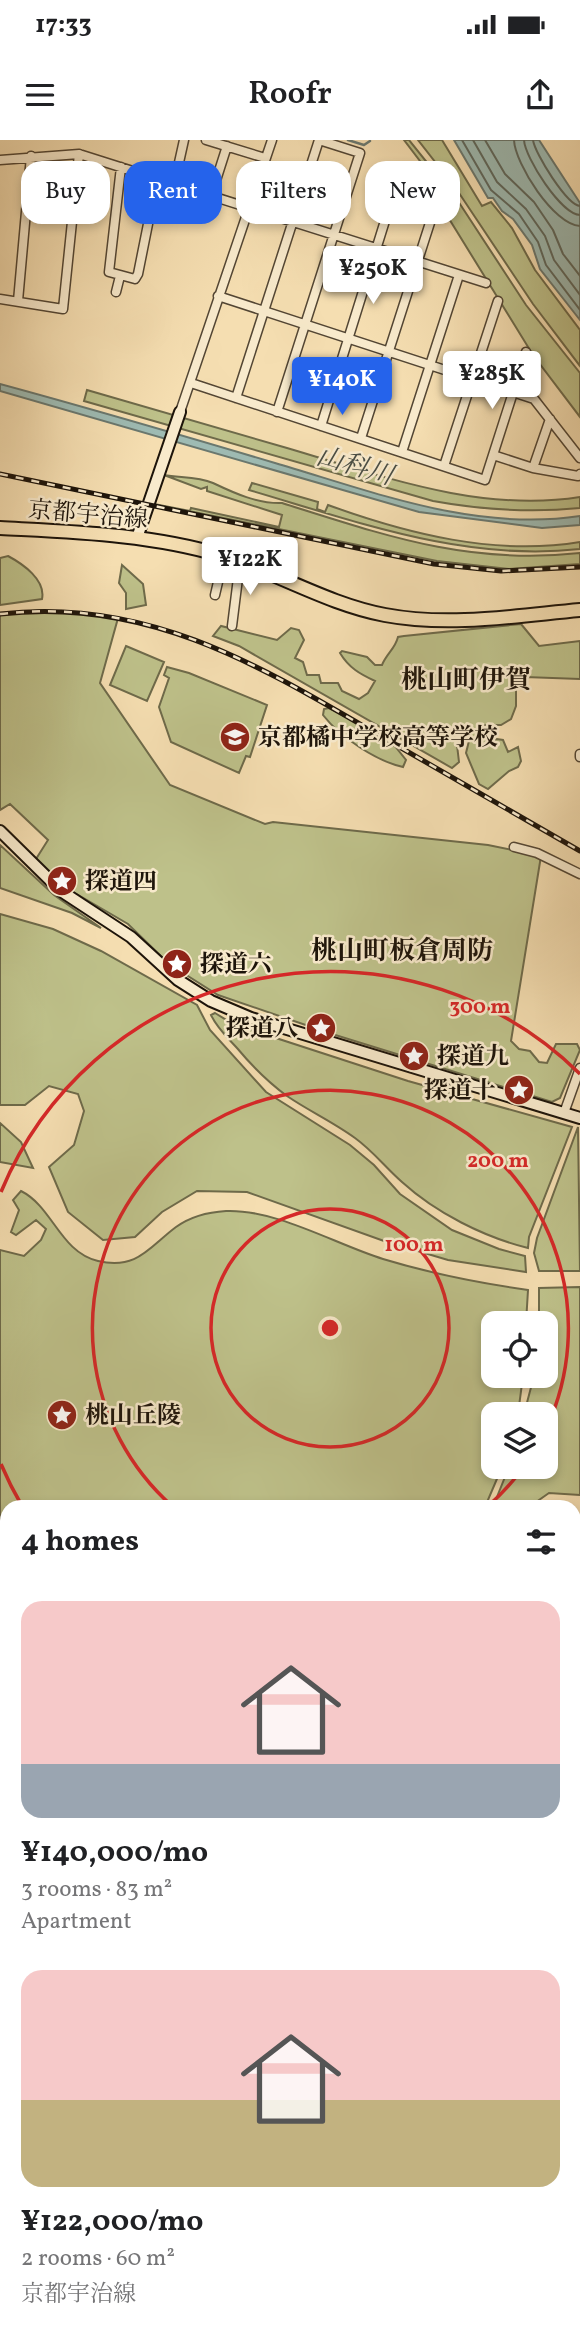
<!DOCTYPE html>
<meta charset="utf-8">
<style>
body{margin:0;font-family:Vollkorn,"Noto Serif JP",serif;background:#f6f6f6;color:#202124;height:100vh;display:flex;flex-direction:column;font-size:26px;white-space:nowrap}
*{box-sizing:border-box;margin:0}
p{font-size:23px;color:#757577}
.icon{flex:none;width:38px;height:38px;fill:none;stroke:currentColor;stroke-width:2;stroke-linecap:round;stroke-linejoin:round}
.map{position:relative;flex:1;overflow:hidden}
.panel{position:absolute;left:0px;top:1360px;width:581px;height:842px;display:flex;flex-direction:column;background:#fff;border-radius:21px 21px 0 0;box-shadow:0 4px 10px #0003}
.panel>*{flex:none}
.banner{position:absolute;left:21px;top:21px;width:539px;height:63px;display:flex;gap:14px}
.tools{position:absolute;left:481px;top:1171px;display:grid;gap:14px}
.tools a{display:grid;place-items:center;width:77px;height:77px;border-radius:14px;background:#fff;box-shadow:0 4px 10px #0003;font-size:35px}
.price{position:absolute;translate:-50% -60px;padding:0 16px;border-radius:7px;background:#fff;color:#222;font-size:23px;line-height:46px;filter:drop-shadow(0 2px 4px #0008)}
.price::after{content:'';position:absolute;left:50%;top:42px;width:21px;height:16px;margin-left:-10px;background:inherit;clip-path:polygon(0 0,100% 0,50% 100%)}
.price.on{background:#2563eb;color:#fff}
ul{padding:0;list-style:none}
li{display:grid;align-content:center;gap:14px;height:371px;padding:0 21px}
li span{display:grid;place-items:center;height:217px;border-radius:21px;color:#555}
li>.icon{margin-inline-start:auto}
span .icon{width:126px;height:126px;fill:#fffc;stroke-width:1}
li b{font-size:30px}
h2{display:flex;justify-content:space-between;align-items:center;height:84px;padding:0 21px;font-size:30px}
.pill{padding:0 24px;border-radius:21px;background:#fff;box-shadow:0 4px 10px #0003;font-size:24px;line-height:63px}
.pill.on{background:#2563eb;color:#fff}
.status{display:flex;justify-content:space-between;align-items:center;height:49px;padding:0 35px;background:#fff;direction:ltr}
.status svg{height:19px;fill:currentColor}
header{display:flex;justify-content:space-between;align-items:center;height:91px;padding:0 21px;background:#fff;font-size:32px;font-weight:600}
.map>svg:first-child{display:block}
</style>
<div class="status"><b>17:33</b><svg viewBox="0 0 49 12"><path d="M0 12V9h3v3zM5 12V6h3v6zM10 12V3h3v9zM15 12V0h3v12zM26 1h20v11H26zM47 4h2v5h-2z"/></svg></div>
<header><svg class="icon" aria-label="menu" viewBox="0 0 24 24"><path d="M4 6h16M4 12h16M4 18h16"/></svg>Roofr<svg class="icon" aria-label="share" viewBox="0 0 24 24"><path d="M12 15V3M7 8l5-5 5 5M5 13v7h14v-7"/></svg></header>
<div class="map">
<svg width="580" height="2200" viewBox="0 0 580 2200">
<rect width="100%" height="100%" fill="#f5deb1"/>
<filter id="stains"><feTurbulence type="fractalNoise" baseFrequency=".00286" numOctaves="4"/><feColorMatrix values="0 0 0 0 .2 0 0 0 0 .09 0 0 0 0 .02 0 0 0 .5 -.17"/></filter>
<radialGradient id="worn" r=".72"><stop offset=".6" stop-color="#630" stop-opacity="0"/><stop offset="1" stop-color="#630" stop-opacity=".3"/></radialGradient>
<path fill="#bec18a" stroke="#6e6a4a" stroke-width="2" d="M404,0H409L458,61L526,165L580,233V277L533,215L419,30L423,25Z
M418,0H442L482,66L491,62L512,88L535,130L580,190V226L533,164L457,50Z
M87,250C154,270 221,289 287,308C382,336 480,373 580,357V368C530,373 483,370 433,361L84,261Z
M164,335C180,338 197,336 213,343C234,353 258,364 282,363C387,396 468,425 580,413V424L509,429L437,421L154,364L190,371L191,368L279,387L282,375L207,351V347L201,349Z
M252,343L318,362L317,369L325,372L328,365C408,394 495,416 580,402V409C465,422 358,382 249,350Z
M8,416C23,424 46,440 42,459L0,465V418Z
M122,425L143,444L146,465L126,469V453L119,443Z
M41,470L118,478L100,543L170,645L265,684L273,682L488,705L541,716L511,901L519,909L530,911L539,922L547,923L556,904H577L580,910L560,958L552,962L332,894L218,855L169,824L128,784L68,749L41,727L36,719L48,700L10,664L0,670V474Z
M521,484L539,506L580,501V539L525,537L516,542V566L511,579L501,585H482L479,589L490,603L497,599L503,600L508,612L518,607L521,621L518,627L509,631L488,649L479,644L466,613L469,601L464,592L457,605L459,622L452,628L239,506L213,496L221,486L277,500L291,488L299,490L304,500L295,518L303,522L307,535H319L321,543H338L342,551L359,559L368,553L375,541C360,534 349,528 340,513L342,511L367,517L375,525H382C387,513 395,509 398,497L404,496Z
M126,506L164,522L147,561L110,545Z
M167,527L189,533L267,565L250,617L246,616L239,633L171,602L159,567L169,538L164,535Z
M329,568L390,600L406,620L403,627C376,621 340,597 323,575L324,569Z
M0,705L54,755L101,788L72,773L0,748Z
M0,774L53,789L101,811L197,865L210,890L266,952L350,1005L374,1025L400,1054L452,1090L499,1109L525,1116L526,1132L448,1120L384,1101L247,1052L197,1051L162,1072L135,1097L103,1100L68,1072L49,1027L74,1005L84,971L78,954L49,946L25,965H0Z
M215,873L233,884L408,941L572,987L529,1097L528,1108C484,1097 436,1073 402,1042C385,1027 373,1011 355,998C333,982 309,971 287,956C268,942 252,926 237,908C227,897 217,888 211,875Z
M0,983L21,1002L33,1028L0,1022Z
M578,987L580,1131H539L534,1113L537,1098Z
M21,1051C53,1067 60,1112 98,1121C138,1130 149,1107 176,1087C190,1077 209,1072 226,1071C276,1069 335,1104 383,1119C429,1133 479,1143 528,1150L526,1183H494V1236H523L518,1274H494V1326L502,1327L485,1367H7V1467L0,1468V1110L24,1116L41,1100L46,1089L36,1080L16,1095L11,1092L19,1070L13,1060Z
M580,1147V1355L549,1353L529,1367H493L509,1327L546,1326V1274H524L534,1236H546V1183H539V1148Z
M0,1514L7,1516V1667L0,1665Z
M0,1671L7,1673V1932L4,1939L0,1936Z"/>
<path fill="#9ebbb3" stroke="#6a786f" stroke-width="2" d="M454,0H539L580,63V180L540,129L532,105L513,79L502,71L493,58H488Z
M0,244C92,269 184,296 275,323C374,352 475,392 580,376V385L542,388L419,372L0,251Z"/>
<g fill="none" stroke-linecap="round" stroke-linejoin="round">
<path stroke="#5e685e" stroke-width="2" d="M462,0L491,50L519,74L538,102L546,125L580,170
M473,0L497,42L526,69L545,96L554,120L580,155
M485,0L505,34L534,62L553,90L563,114L580,136
M514,0C515,24 554,85 580,86
M524,0C525,18 561,74 580,75
M533,0C535,14 567,65 580,66"/>
<path stroke="#6a786f" stroke-width="2.5" d="M348,0L364,5L370,1"/>
<g stroke="#534634" stroke-width="11">
<path id="street" d="M206,0L265,18
M0,20L79,14L486,143
M121,27L109,132L135,139L138,134L157,39
M174,45L184,0
M211,56L227,6
M116,152L120,136
M218,156L534,259L580,318
M0,159L63,169L79,14
M18,161L31,16
M191,243L485,340L526,212
M236,258L319,0L360,13L277,272
M180,272L272,0
M321,286L398,39C418,35 427,49 436,64L361,298
M402,312L459,135
M493,315L533,328L578,336L580,334
M444,326L498,161
M533,328L550,279
M215,455L224,416
M232,486L240,422
M580,614V617
M514,707L537,713L580,734
M564,973L580,928
M574,1601L580,1592
M574,1704L580,1706
M574,1756L580,1758
M0,2092L7,2093
M0,2194H7
M11,2194L20,2197
M144,2194L149,2200
M275,2194H277
M193,2200L198,2194"/>
</g>
<g stroke="#1d140a" stroke-width="14">
<path id="secondary" d="M137,398L180,272
M0,691L61,751L131,797L178,840L211,861L251,878L580,978
M574,1403L580,1393
M0,1941L7,1945
M574,2161L580,2163"/>
</g>
<g stroke="#1d140a" stroke-width="16">
<path id="primary" d="M0,388C74,392 149,394 220,415C276,432 327,464 385,475C449,487 515,476 580,470"/>
</g>
<use href="#street" stroke="#f8eacc" stroke-width="8"/>
<use href="#secondary" stroke="#f8eacc" stroke-width="10"/>
<use href="#primary" stroke="#f5deb1" stroke-width="12"/>
<g stroke="#1d140a" stroke-width="5">
<path id="rail" d="M0,334L434,424L501,431L580,427
M0,474C146,457 257,524 377,594C445,633 512,672 580,711
M574,2164L580,2160
M511,2200L521,2194"/>
</g>
<use href="#rail" stroke="#f8eacc" stroke-width="2.5" stroke-dasharray="8" stroke-linecap="butt"/>
</g>
<g fill="none" stroke="#d62828" stroke-width="3.5">
<circle cx="330" cy="1188" r="119"/>
<path d="M523 1328A238 238 0 0 1 488 1366M172 1366A238 238 0 1 1 547 1287"/>
<path d="M22 1366A356 356 0 0 1 1 1324M1 1052A356 356 0 0 1 580 934"/>
</g>
<defs>
<g id="school-disc" transform="scale(1.575)"><circle r="9.5" fill="#8f2418" stroke="#f8eacc"/><path d="M0-5L7-2L0 1L-7-2ZM-4 1L0 2.5L4 1V4Q0 6-4 4Z" fill="#fff"/></g>
<g id="sight-disc" transform="scale(1.575)"><circle r="9.5" fill="#8f2418" stroke="#f8eacc"/><path d="M0-6L1.8-2.2L6-1.7L2.9 1.2L3.7 5.4L0 3.3L-3.7 5.4L-2.9 1.2L-6-1.7L-1.8-2.2Z" fill="#fff"/></g>
</defs>
<g fill-rule="evenodd">
<use href="#school-disc" x="235" y="597"/>
<use href="#sight-disc" x="62" y="741"/>
<use href="#sight-disc" x="177" y="824"/>
<use href="#sight-disc" x="321" y="888"/>
<use href="#sight-disc" x="414" y="916"/>
<use href="#sight-disc" x="519" y="950"/>
<use href="#sight-disc" x="62" y="1275"/>
</g>
<g text-anchor="middle" stroke-width="5" stroke-linejoin="round" paint-order="stroke">
<g font-size="24" fill="#1d140a" stroke="#f8eacc">
<text transform="translate(88 374) rotate(5)" y="8">京都宇治線</text>
</g>
<g font-size="24" font-weight="bold" fill="#1d140a" stroke="#f8eacc" text-anchor="start">
<text x="258" y="605">京都橘中学校高等学校</text>
<text x="85" y="749">探道四</text>
<text x="200" y="832">探道六</text>
<text x="298" y="896" text-anchor="end">探道八</text>
<text x="437" y="924">探道九</text>
<text x="496" y="958" text-anchor="end">探道十</text>
<text x="85" y="1283">桃山丘陵</text>
</g>
<g font-size="26" font-style="italic" fill="#4a4e45" stroke="#f8eacc">
<text transform="translate(355 325) rotate(16)" y="9">山科川</text>
</g>
<g font-size="26" font-weight="bold" fill="#1d140a" stroke="#f8eacc">
<text x="466" y="548">桃山町伊賀</text>
<text x="402" y="819">桃山町板倉周防</text>
</g>
</g>
<circle cx="330" cy="1188" r="10" fill="#d62828" stroke="#f8eacc" stroke-width="3.5"/>
<g font-size="21" text-anchor="middle" font-weight="bold" fill="#d62828" stroke="#f8eacc" stroke-width="5" stroke-linejoin="round" paint-order="stroke">
<text x="480" y="873">300 m</text>
<text x="498" y="1027">200 m</text>
<text x="414" y="1111">100 m</text>
</g>
<rect width="100%" height="100%" filter="url(#stains)"/>
<rect width="100%" height="100%" fill="url(#worn)"/>
</svg>
<div class="tools">
<a><svg class="icon" aria-label="locate" viewBox="0 0 24 24"><circle cx="12" cy="12" r="6"/><path d="M12 2v4M12 18v4M2 12h4M18 12h4"/></svg></a>
<a><svg class="icon" aria-label="layers" viewBox="0 0 24 24"><path d="M12 4l9 5-9 5-9-5zM3 14l9 5 9-5"/></svg></a>
</div>
<b class="price" style="left:373px;top:166px">¥250K</b>
<b class="price" style="left:492px;top:271px">¥285K</b>
<b class="price on" style="left:342px;top:277px">¥140K</b>
<b class="price" style="left:250px;top:457px">¥122K</b>
<div class="banner">
<a class="pill">Buy</a>
<a class="pill on">Rent</a>
<a class="pill">Filters</a>
<a class="pill">New</a>
</div>
<section class="panel">
<h2>4 homes<svg class="icon" aria-label="filters" viewBox="0 0 24 24"><path d="M4 7h16M4 17h16"/><circle cx="9" cy="7" r="2"/><circle cx="15" cy="17" r="2"/></svg></h2>
<ul>
<li><span style="background:linear-gradient(#f6c9c9 75%,#9aa5b1 0)"><svg class="icon" aria-label="home" viewBox="0 0 24 24"><path d="M3 11l9-7 9 7M6 9v11h12V9"/></svg></span><div><b>¥140,000/mo</b><p>3 rooms · 83 m²</p><p>Apartment</p></div></li>
<li><span style="background:linear-gradient(#f6c9c9 60%,#c2b280 0)"><svg class="icon" aria-label="home" viewBox="0 0 24 24"><path d="M3 11l9-7 9 7M6 9v11h12V9"/></svg></span><div><b>¥122,000/mo</b><p>2 rooms · 60 m²</p><p>京都宇治線</p></div></li>
</ul>
</section>
</div>
